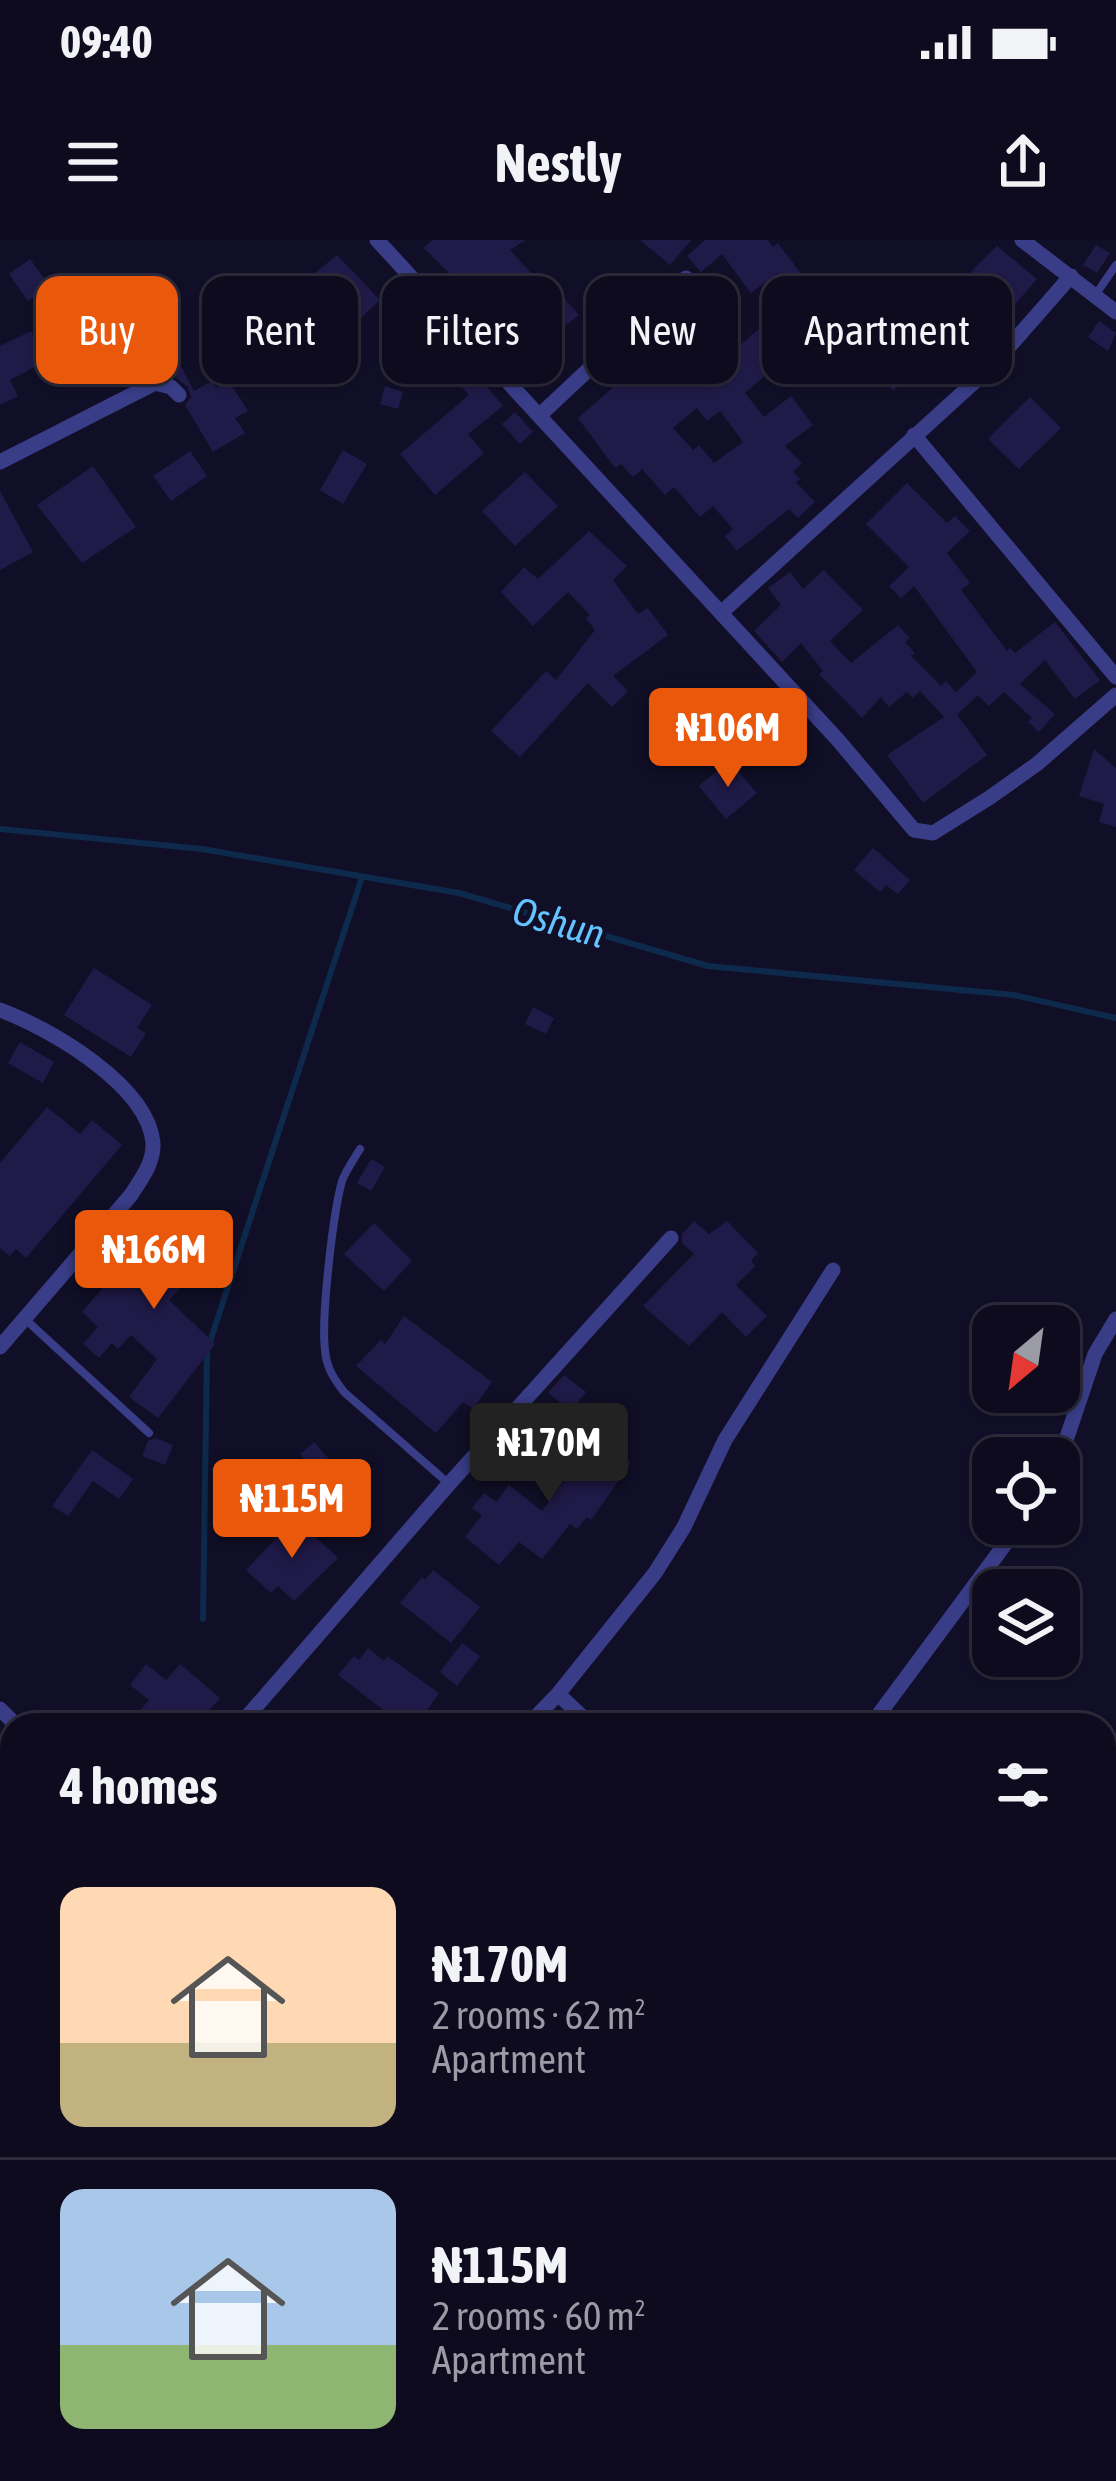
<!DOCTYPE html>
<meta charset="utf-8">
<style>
body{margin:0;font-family:"Asap Condensed",sans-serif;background:#161426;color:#f1f3f6;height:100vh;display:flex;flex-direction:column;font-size:45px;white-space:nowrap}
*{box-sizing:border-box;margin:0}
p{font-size:39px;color:#9a9ba4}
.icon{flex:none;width:66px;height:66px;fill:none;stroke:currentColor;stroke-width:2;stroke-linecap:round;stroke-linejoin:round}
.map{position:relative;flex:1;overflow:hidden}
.sheet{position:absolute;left:0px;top:1473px;width:1116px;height:768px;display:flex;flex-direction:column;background:#0d0b1d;border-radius:36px 36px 0 0;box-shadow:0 3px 9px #0004,0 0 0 3px #2d2b3b}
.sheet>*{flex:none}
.hud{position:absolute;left:36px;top:36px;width:1044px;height:108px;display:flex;gap:24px}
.needle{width:78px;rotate:209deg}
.controls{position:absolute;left:972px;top:1065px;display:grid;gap:24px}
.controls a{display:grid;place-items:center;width:108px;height:108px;border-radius:24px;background:#0d0b1d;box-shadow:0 3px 9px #0004,0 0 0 3px #2d2b3b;font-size:60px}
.price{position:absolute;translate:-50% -102px;padding:0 27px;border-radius:12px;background:#ea580c;color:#fff;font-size:39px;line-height:78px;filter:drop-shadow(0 3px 6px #0008)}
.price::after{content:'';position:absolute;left:50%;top:72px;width:36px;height:27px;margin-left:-18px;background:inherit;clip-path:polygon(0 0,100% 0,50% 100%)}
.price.on{background:#222;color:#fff}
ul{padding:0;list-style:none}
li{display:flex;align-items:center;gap:36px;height:300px;padding:0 60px}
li+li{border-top:3px solid #2d2b3b}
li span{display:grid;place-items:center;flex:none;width:336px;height:240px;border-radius:24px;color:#555}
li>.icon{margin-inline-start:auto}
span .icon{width:144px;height:144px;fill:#fffc;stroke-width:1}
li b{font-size:51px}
h2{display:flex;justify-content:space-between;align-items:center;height:144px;padding:0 60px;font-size:51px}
.pill{padding:0 42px;border-radius:24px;background:#0d0b1d;box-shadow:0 3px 9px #0004,0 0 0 3px #2d2b3b;font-size:42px;line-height:108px}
.pill.on{background:#ea580c;color:#fff}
.status{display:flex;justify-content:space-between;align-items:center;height:84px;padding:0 60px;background:#0d0b1d;direction:ltr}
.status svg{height:33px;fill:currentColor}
header{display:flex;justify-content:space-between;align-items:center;height:156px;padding:0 60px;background:#0d0b1d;font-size:54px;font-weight:700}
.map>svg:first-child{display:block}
</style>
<div class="status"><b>09:40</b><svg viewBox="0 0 49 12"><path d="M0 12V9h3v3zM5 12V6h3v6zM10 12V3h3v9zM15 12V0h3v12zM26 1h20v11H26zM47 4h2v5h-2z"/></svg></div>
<header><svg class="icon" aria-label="menu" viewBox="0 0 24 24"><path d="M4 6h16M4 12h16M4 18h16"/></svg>Nestly<svg class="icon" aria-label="share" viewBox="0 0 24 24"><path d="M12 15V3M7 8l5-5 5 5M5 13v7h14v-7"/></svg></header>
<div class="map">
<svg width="1116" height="2241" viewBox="0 0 1116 2241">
<rect width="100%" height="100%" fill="#110f27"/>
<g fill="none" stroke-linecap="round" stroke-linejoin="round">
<path stroke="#0d2a4c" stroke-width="6" d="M0,589L202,609L459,653L708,726L1014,755L1116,778
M203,1379L207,1111L362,637"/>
</g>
<path fill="#201a48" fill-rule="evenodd" d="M432,0H526L510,10L558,62L563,57L579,75L511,128L498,114L517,99L456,33L453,37L424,8Z
M640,0H691L670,25Z
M705,0H768L773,7L778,3L802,35L787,46L778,33L751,53L722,14L701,32L687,16Z
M1096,5L1110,13L1097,33L1083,25Z
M997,6L1037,39L1008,73L996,64L985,77L953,50Z
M337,15L380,60L361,78L354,71L318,103L302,85L261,120L239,95Z
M30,19L50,46L28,61L9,34Z
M853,72L893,113L890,115L908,138L893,151L875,129L871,133L865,127L856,136L846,125L832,138L809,115Z
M773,77L798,107L745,153L764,177L791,156L813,185L785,206L802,223L793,232L800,239L796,242L815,262L798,278L789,269L737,311L725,296L733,289L713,266L700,277L674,247L665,255L642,229L633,237L621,224L615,228L578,178L626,136L620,130L640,113L647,121L688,89L717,125ZM697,168L707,181L720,171L743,202L714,223L699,205L693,210L673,188Z
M1099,81L1116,93L1108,111L1088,97Z
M31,91L46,121L10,140L18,156L0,165V106Z
M179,122L194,151L212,141L216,148L229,141L248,171L235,178L245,193L213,212L185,165L191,157L188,147L165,129Z
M480,130L492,142L486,146L503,166L468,194L484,213L435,255L400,214L469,155L461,146Z
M385,146L403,152L398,169L380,164Z
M1030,157L1061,188L1019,229L988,199Z
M515,172L533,192L520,204L502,184Z
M343,210L367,224L343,264L320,250Z
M190,211L207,236L171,261L153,236Z
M93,226L136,287L82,323L37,265Z
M525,232L558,266L515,306L482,271Z
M907,243L947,283L955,276L970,291L947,313L970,343L961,350L1007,411L1010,408L1015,413L1055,382L1100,440L1075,459L1045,420L1020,444L1055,474L1039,492L1028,482L1032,478L1004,452L989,466L978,455L957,475L987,515L923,563L887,515L944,477L920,451L913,458L907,452L889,467L881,457L862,478L819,434L823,431L801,403L782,422L754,391L781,365L768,348L790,332L803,349L824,330L863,370L830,401L851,423L898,385L910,398L905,402L915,413L911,416L941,446L946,441L956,452L977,432L914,346L901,358L889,346L909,327L866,284Z
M0,251L33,312L0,330Z
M589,291L627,326L613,340L638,374L648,368L668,395L613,436L628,451L612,467L588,443L520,517L491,491L546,431L556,440L595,390L586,378L590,375L568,352L533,386L501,352L524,327L538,339Z
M1094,509L1116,528V587L1099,582L1104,564L1079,556Z
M729,521L757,553L726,579L699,546Z
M873,608L910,640L898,654L886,645L880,652L854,630Z
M94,728L152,765L137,788L146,793L131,817L64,775Z
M533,767L554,778L546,794L525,784Z
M20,802L54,822L43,843L8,823Z
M47,867L80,894L92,880L122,905L26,1018L16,1009L10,1016L0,1008V923Z
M371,919L385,927L371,951L357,943Z
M195,975L212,987L196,1011L206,1021L169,1060L215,1104L158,1178L129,1157L157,1119L131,1095L118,1109L112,1103L99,1118L83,1104L98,1087L82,1072L162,979L181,997Z
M694,981L709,994L727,981L758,1013L751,1021L755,1026L736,1045L767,1076L746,1097L722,1072L689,1106L643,1066L694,1014L682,1003V994Z
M374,983L412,1021L384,1051L344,1014Z
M404,1076L492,1142L473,1169L463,1162L436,1193L356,1126L381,1100L385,1104Z
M564,1135L586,1152L571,1171L548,1153Z
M523,1180L534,1190L510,1216L500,1206Z
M155,1198L173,1205L165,1225L142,1216L148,1201Z
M586,1198L601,1210L609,1200L631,1223L591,1280L587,1277L577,1289L570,1284L542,1319L519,1302L499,1325L465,1297L482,1275L472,1268L484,1253L496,1262L509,1245L542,1271L572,1230L562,1223Z
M314,1202L329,1219L315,1231L300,1214Z
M92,1210L133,1239L119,1259L93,1241L68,1276L52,1266Z
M295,1278L338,1318L294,1361L278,1346L271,1353L246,1330Z
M433,1330L480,1367L451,1403L400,1363L422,1337L425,1340Z
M462,1403L480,1416L457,1446L440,1432Z
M368,1408L384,1421L387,1416L439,1453L417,1485H403L338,1435L354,1416L359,1420Z
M146,1424L166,1440L180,1424L220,1458L196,1485H182L168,1473L158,1485H151L138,1473L149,1460L130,1445Z"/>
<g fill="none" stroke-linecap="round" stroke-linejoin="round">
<path stroke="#393d87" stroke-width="8" d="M1096,54L1116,25
M360,909C354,919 346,930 342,941C333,974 321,1076 325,1110C326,1127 334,1139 344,1152L448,1243
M25,1079L149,1193
M65,2241L75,2229"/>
<path stroke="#393d87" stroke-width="15" d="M377,0L838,500L914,590L933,593L989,558L1037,524L1116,455
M1022,0L1116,72
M540,175L686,38
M914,195L1116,437
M0,222L155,143L171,147L179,155
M722,372L993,125L1071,36
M0,770C49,788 148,845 153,903C154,923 141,939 131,955L0,1107
M1059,1221L1095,1114L1116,1079
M558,1454L591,1485
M0,1469L16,1485
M240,1485L449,1244L671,998
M528,1485L558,1454L655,1333L684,1287L725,1200L833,1030
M871,1485L1020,1284
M0,1940L12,1927
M0,2135L12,2144
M122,2229L138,2241
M413,2229L428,2241
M773,2229L783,2241
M202,2241L212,2229
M382,2241L399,2229"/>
</g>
<g text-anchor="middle" stroke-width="9" stroke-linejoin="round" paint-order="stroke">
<g font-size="39" font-style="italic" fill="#63c4ff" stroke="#110f27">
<text transform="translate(559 682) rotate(16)" y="14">Oshun</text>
</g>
</g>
</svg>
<div class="controls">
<a><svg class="needle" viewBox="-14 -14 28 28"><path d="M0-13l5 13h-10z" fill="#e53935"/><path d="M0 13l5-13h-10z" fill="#9a9ba4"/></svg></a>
<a><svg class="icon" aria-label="locate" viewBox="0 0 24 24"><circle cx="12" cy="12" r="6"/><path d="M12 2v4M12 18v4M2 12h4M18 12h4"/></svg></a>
<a><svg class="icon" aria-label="layers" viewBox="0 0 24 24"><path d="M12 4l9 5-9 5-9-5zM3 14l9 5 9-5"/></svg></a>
</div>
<b class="price" style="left:728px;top:550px">₦106M</b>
<b class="price" style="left:154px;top:1072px">₦166M</b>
<b class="price on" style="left:549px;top:1265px">₦170M</b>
<b class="price" style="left:292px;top:1321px">₦115M</b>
<div class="hud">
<a class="pill on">Buy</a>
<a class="pill">Rent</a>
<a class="pill">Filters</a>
<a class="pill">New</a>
<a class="pill">Apartment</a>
</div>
<section class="sheet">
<h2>4 homes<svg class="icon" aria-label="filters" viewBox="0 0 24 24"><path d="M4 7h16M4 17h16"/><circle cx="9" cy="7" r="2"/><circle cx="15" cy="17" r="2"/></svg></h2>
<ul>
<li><span style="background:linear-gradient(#ffd9b3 65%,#c2b280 0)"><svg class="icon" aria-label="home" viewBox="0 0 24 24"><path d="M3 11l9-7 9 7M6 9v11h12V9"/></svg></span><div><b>₦170M</b><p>2 rooms · 62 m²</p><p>Apartment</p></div></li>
<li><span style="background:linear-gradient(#a9c7e8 65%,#8fb573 0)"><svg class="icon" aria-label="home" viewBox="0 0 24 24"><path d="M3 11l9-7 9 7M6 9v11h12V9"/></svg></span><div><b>₦115M</b><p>2 rooms · 60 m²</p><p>Apartment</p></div></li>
</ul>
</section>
</div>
